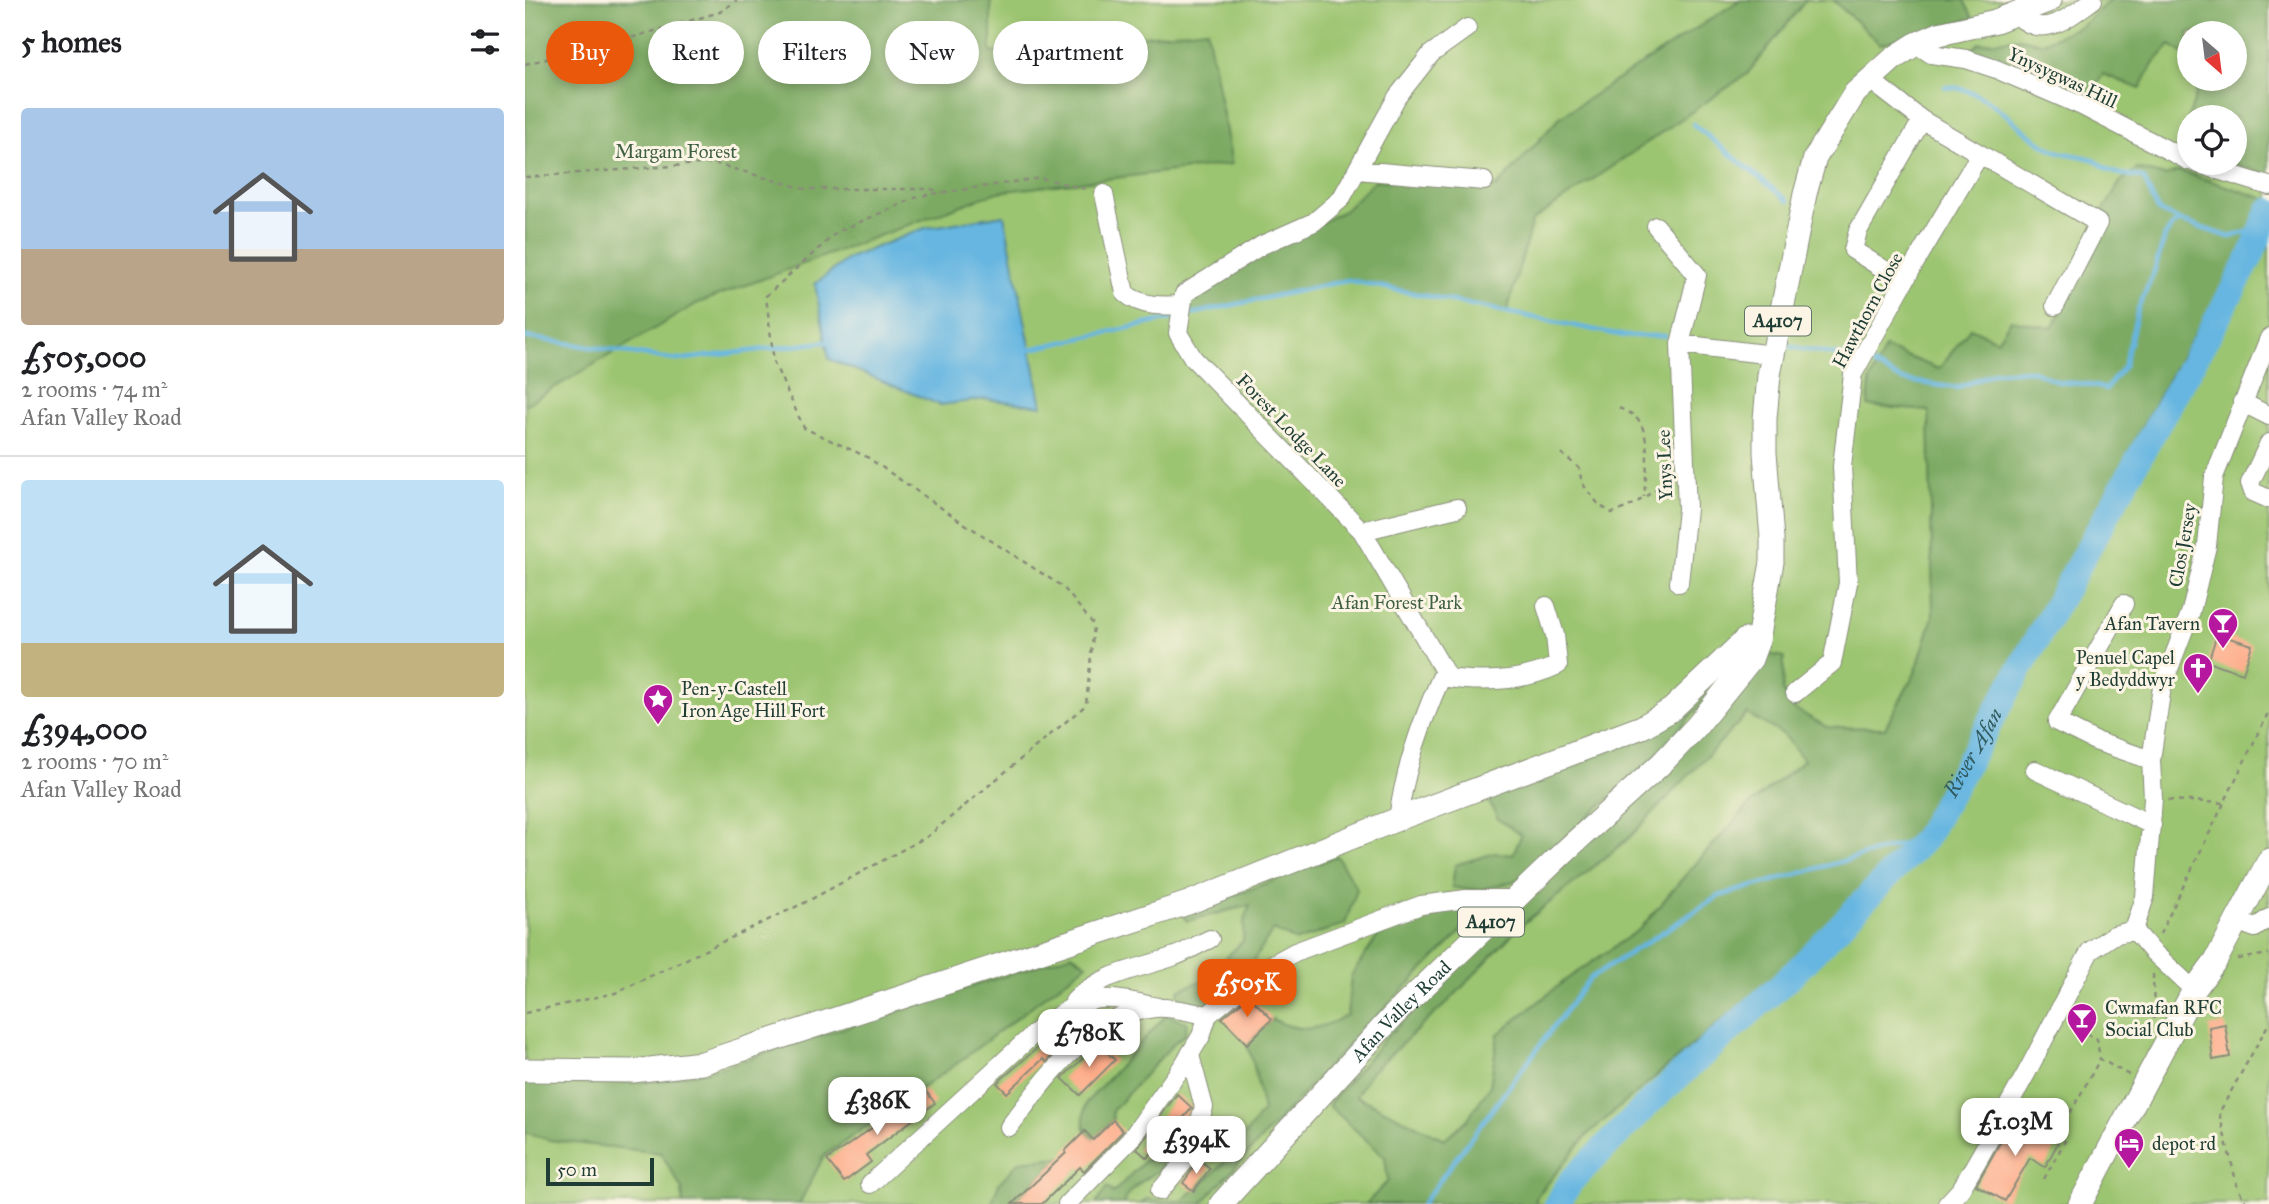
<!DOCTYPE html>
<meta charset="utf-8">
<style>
body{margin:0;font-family:"IM FELL Great Primer",serif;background:#f6f6f6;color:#202124;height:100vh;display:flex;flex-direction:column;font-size:26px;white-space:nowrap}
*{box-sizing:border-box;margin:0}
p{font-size:23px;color:#757577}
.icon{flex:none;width:38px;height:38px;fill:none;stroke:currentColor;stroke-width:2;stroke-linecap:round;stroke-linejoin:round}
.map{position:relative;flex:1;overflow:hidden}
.details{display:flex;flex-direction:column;background:#fff;width:525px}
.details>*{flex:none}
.guide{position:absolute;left:21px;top:21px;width:665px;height:63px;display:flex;gap:14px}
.needle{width:46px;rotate:152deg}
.controls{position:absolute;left:1652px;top:21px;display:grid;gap:14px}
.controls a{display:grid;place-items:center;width:70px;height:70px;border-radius:50%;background:#fff;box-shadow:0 4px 10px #0003;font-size:35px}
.scale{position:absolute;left:21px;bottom:18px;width:108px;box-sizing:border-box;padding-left:7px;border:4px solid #1f3d34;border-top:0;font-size:19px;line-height:24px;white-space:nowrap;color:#1f3d34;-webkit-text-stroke:5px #fcf5e5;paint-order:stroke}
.price{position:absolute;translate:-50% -60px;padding:0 16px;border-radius:14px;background:#fff;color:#222;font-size:23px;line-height:46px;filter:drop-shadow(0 2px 4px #0008)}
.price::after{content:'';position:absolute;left:50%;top:42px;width:21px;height:16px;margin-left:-10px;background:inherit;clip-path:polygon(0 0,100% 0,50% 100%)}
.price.active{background:#ea580c;color:#fff}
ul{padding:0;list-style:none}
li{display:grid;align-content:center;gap:14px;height:371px;padding:0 21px}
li+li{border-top:2px solid #e0e0e0}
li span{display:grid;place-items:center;height:217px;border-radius:7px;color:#555}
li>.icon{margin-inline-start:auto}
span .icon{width:126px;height:126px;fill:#fffc;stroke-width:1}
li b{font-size:30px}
h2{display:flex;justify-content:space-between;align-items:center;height:84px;padding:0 21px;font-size:30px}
.tag{padding:0 24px;border-radius:32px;background:#fff;box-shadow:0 4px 10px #0003;font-size:24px;line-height:63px}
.tag.active{background:#ea580c;color:#fff}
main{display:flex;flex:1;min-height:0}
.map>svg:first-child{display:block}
</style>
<main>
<section class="details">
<h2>5 homes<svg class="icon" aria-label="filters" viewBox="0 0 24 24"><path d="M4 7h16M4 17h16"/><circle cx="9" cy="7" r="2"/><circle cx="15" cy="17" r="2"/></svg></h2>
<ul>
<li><span style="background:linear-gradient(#a9c7e8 65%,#b9a48a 0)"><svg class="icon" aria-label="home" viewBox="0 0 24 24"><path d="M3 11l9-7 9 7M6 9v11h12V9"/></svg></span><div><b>£505,000</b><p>2 rooms · 74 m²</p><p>Afan Valley Road</p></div></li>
<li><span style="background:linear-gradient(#bfe0f5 75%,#c2b280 0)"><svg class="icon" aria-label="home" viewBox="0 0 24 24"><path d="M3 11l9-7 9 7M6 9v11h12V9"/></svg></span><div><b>£394,000</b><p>2 rooms · 70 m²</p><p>Afan Valley Road</p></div></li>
</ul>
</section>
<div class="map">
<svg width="1744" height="1204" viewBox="0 0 1744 1204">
<rect width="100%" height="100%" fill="#fcf5e5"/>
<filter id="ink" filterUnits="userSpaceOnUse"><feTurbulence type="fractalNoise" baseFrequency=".0143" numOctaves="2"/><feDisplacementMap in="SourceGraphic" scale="14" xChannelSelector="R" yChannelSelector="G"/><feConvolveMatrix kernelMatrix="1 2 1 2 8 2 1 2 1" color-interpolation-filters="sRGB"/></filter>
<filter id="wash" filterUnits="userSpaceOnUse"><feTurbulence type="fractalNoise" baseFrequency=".00686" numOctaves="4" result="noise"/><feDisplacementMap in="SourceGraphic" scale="28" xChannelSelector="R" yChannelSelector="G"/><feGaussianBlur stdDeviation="1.57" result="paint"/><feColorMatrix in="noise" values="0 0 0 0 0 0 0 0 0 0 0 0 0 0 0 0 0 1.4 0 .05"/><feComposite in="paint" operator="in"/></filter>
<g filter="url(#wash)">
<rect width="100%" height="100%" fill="#f3ddbf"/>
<path fill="#9cc571" stroke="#5e8152" stroke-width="2" fill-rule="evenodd" d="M0,0H1744V1204H0ZM1664,33H1710V79H1664ZM1664,117H1710V163H1664Z"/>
<path fill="#7daa63" stroke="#4e744c" stroke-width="2" fill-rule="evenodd" d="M0,0H466V53L682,29L707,164L472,192L173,303L0,405Z
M1215,0H1281L1222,74L1007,221L982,312L823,280L638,320L689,281L820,210L850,180L972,187L1035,117Z
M1308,0H1439L1448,18L1355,44Z
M1585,0H1744V174L1705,163H1710V117H1664V150L1661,149L1656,139L1671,95L1672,79H1710V33H1664V57L1645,45L1628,64L1615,89L1578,74L1562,104L1444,53L1454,43L1496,38L1516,43L1556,26Z
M1612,169L1640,176L1655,171L1741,199L1721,246L1642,381L1494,653L1393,829L1267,961L1064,1133L1012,1196L1010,1204H841L863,1181L860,1157L803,1105L861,1037L1188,720L1223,682L1242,654L1259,657L1258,691L1268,708L1302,727L1360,728L1391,671L1408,616L1404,411L1343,406L1345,381L1360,348L1414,369L1445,328L1472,340L1486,320L1527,328L1582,227L1577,213L1595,182ZM1222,714L1259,735L1279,760L1224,805L1157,879L1115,929L1042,979L973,1034L965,1086L942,1120L919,1139L831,1096L845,1073L926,999L992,929L1104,838Z
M1207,669L1126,761L992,880C971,887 949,893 927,887L930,865L970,853L988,855L996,835L973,819L962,798L1055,762Z
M812,856L832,889L820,924L772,941L748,930L719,976L684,1007L651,1000L655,989L677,981L718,941L719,922L725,905L662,921L658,915Z
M912,909H940L941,921L934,934L823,1045L676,1204H616L621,1199L657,1201L697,1165L738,1111L729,1066L722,1044L747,1019C776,1034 795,1030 822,1015L826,976L853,936Z
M547,954L562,964L430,1065L299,1156L274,1204H158L157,1189L136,1153L24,1140L0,1132V1079L68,1084L135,1081L198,1067Z
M641,1015L662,1022L660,1034L648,1044L587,1111L588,1120L568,1140C556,1127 558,1119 561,1103Z
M631,1149L638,1156L636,1169C623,1176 603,1189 599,1204H571L582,1187L588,1193Z
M536,1157L487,1204H466L474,1183L495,1161Z"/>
<path fill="#66b6e1" stroke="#427a8a" stroke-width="2" d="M479,215L517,406L461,399L415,405L304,359L290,284L324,258L400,228Z"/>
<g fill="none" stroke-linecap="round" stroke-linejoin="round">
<path stroke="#66b6e1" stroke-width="4.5" d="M1420,87C1464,86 1491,131 1527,149C1540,156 1556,154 1569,160C1576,163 1581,170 1588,172C1598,176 1609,174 1619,179L1633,211L1654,220
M1168,124L1263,201
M662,315L823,280L1100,336H1140
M0,337L152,360L308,341
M1262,346L1328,358
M501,350L650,318
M1348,365L1377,380L1432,388L1470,372L1506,370L1534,382L1560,384L1581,389L1599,366L1613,309L1630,269L1640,236L1648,225L1655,221L1705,237L1738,227
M897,1204L1064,979L1194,896L1400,838"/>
<path stroke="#66b6e1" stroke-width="26" id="s1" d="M1032,1204L1046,1181L1127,1100L1269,973L1400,838L1692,319L1726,256L1744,211"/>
</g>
<g id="blocks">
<path fill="#fdac89" d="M1692,634L1727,645L1718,673L1683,662Z
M724,996L747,1019L722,1044L697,1018Z
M1700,1024L1705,1057L1688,1060L1684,1027Z
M533,1030L542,1040L521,1062L518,1059L482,1093L472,1083Z
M573,1044L590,1060L555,1095L537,1078Z
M400,1090L410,1103L341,1155L346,1162L319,1182L302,1160Z
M652,1094L667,1108L648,1130L657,1139L656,1142L651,1148L648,1145L638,1156L631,1149L622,1158L612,1149Z
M1489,1118L1533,1143L1520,1167L1505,1158L1480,1201L1451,1185Z
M588,1120L598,1131L559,1171L555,1167L517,1204H487L541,1153L540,1151L560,1131L568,1140Z
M674,1160L685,1168L669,1191L658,1183Z"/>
</g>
</g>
<g filter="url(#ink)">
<use href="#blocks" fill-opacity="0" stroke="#898d7a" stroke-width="2"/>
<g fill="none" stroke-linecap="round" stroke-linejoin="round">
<g stroke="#898d7a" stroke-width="20">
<path id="minor" d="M1492,15C1518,41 1544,17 1568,0
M1391,44L1406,54L1441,59L1471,69L1557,106L1664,161
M1344,79L1397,120L1573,223L1530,306
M1670,163L1744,186
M832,170L959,181
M579,194L600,293C616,307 637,306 657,305
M1131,226L1172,275L1155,344L1162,509L1154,583
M1379,282L1328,250L1333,231L1397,120
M1155,344L1248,355
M1717,402L1744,416
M1744,443L1725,483L1728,492L1744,499
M837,531L932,508
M1599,604L1532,722L1570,741L1626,760
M916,677C954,683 997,682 1033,665L1030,635L1021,606
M1270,693L1307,663L1323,583L1317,466L1328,374L1387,268L1455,154
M1510,770L1627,825
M873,819C880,767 897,719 919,671L837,531L668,358L653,333L659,294L737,245L789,222L816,199L872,97L906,54L942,28
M1711,921L1730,928L1744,918
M1609,930L1620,897L1628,799L1626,760L1637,687L1666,611L1682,546L1689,477L1744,338
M1609,930L1627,951L1669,990
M549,1001C575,973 615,969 650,956C662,952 673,944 685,939
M484,1127C523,1077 562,1016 630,1008C644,1006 668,1013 683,1015
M345,1184L513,1030C562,993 574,994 633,1007
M635,1191L664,1156L679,1107L665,1055
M542,1204L605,1140L659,1064L676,1036L683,1015L739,969L770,952L896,905L941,899H990
M1422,1204L1436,1189L1455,1156L1502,1072L1565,951L1589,935L1609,930"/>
</g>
<g stroke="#898d7a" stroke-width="25">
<g id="major">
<path d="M0,1070L108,1071L177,1063L663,903L873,819L1117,727L1146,710L1220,640H1233"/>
<path id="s2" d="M696,1204L868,1016L1039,852L1137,763L1171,727L1226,659L1233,640L1247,562V539L1240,453V419L1244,375L1280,194L1290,158L1330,93L1369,58L1391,44L1414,34L1471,21L1525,0"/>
<path d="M1555,1204L1669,990L1691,960L1744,860"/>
</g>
</g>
<path stroke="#898d7a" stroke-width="2.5" stroke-dasharray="5 5" stroke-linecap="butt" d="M0,64L95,41L195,12L212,0
M0,177L188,163L280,189H406L416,193
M1094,408C1098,410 1105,412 1109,416C1128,430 1121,475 1119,497
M1036,453L1054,468L1057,483L1074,505L1087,513C1110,507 1128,491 1146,477
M1643,800L1699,803
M1635,934L1744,711
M1713,959L1744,954
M1628,974L1629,1023
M0,1013L90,993L283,901L403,836L561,705L569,625L538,587L434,520L342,457L279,428L249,363L241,296L312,232L395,196L516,178L564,190
M1544,1024L1572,1039L1575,1059L1604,1075
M1495,1117L1517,1129L1520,1126L1533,1134
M1519,1179L1540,1141L1532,1137L1575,1059
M1722,1204L1713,1189L1694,1113L1744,1023"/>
<use href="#minor" stroke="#fff" stroke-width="18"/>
<use href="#major" stroke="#fff" stroke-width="23"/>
</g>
</g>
<defs>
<g id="bar-pin" transform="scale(1.575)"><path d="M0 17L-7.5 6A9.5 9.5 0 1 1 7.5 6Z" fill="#b5179e" stroke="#fcf5e5"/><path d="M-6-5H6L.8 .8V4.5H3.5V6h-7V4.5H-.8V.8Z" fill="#fff"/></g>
<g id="church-pin" transform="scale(1.575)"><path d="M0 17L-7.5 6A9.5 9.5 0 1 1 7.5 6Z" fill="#b5179e" stroke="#fcf5e5"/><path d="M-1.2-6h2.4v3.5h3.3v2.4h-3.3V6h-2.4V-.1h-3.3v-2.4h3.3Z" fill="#fff"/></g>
<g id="sight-pin" transform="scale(1.575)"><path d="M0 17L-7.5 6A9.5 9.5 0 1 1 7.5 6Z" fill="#b5179e" stroke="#fcf5e5"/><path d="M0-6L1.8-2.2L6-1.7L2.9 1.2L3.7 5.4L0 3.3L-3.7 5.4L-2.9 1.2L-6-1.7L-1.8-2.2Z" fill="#fff"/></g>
<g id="hotel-pin" transform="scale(1.575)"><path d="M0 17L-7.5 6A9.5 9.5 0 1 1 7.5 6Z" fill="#b5179e" stroke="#fcf5e5"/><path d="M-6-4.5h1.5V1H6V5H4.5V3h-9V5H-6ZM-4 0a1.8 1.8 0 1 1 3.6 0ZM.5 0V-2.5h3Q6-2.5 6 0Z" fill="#fff"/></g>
</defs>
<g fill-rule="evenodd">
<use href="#bar-pin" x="1698" y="623"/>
<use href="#church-pin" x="1673" y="668"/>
<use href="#sight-pin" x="133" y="699"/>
<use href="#bar-pin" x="1557" y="1018"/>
<use href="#hotel-pin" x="1604" y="1143"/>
</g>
<g text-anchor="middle" stroke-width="6" stroke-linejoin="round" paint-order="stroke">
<g fill="#fcf5e5" stroke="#617469" stroke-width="2">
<rect x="1220" y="306.5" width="66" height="29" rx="5"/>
<rect x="933" y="907.5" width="66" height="29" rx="5"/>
</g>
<g font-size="18" font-weight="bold" fill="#1f3d34">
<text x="1253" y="327">A4107</text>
<text x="966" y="928">A4107</text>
</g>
<g font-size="19" fill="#1f3d34" stroke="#fcf5e5">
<text transform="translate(1538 77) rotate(25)" y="7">Ynysygwas Hill</text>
<text transform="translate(1342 310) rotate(-62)" y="7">Hawthorn Close</text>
<text transform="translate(767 430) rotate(46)" y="7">Forest Lodge Lane</text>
<text transform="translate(1139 465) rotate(-92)" y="7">Ynys Lee</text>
<text transform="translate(1657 545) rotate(-80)" y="7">Clos Jersey</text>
<text dy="7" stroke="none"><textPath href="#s2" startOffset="264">Afan Valley Road</textPath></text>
</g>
<g font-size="19" fill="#3e5f43" stroke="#fcf5e5">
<text x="151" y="158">Margam Forest</text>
<text x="872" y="609">Afan Forest Park</text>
</g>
<g font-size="19" fill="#1f3d34" stroke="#fcf5e5" text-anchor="start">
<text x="1675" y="630" text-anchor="end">Afan Tavern</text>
<text x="1650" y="664" text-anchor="end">Penuel Capel<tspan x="1650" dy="22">y Bedyddwyr</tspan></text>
<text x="156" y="695">Pen-y-Castell<tspan x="156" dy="22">Iron Age Hill Fort</tspan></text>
<text x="1580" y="1014">Cwmafan RFC<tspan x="1580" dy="22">Social Club</tspan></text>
<text x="1627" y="1150">depot rd</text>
</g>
<g font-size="21" font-style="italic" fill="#315b5f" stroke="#fcf5e5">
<text dy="7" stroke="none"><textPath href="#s1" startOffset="618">River Afan</textPath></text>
</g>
</g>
</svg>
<div class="controls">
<a><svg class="needle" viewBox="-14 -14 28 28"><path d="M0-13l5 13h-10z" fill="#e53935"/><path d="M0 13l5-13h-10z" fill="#757577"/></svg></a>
<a><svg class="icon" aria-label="locate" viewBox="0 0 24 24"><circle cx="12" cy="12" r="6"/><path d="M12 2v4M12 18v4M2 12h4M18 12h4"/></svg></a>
</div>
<div class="scale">50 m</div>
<b class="price active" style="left:722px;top:1019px">£505K</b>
<b class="price" style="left:564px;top:1069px">£780K</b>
<b class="price" style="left:352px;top:1137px">£386K</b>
<b class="price" style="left:1490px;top:1158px">£1.03M</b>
<b class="price" style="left:671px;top:1176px">£394K</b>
<div class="guide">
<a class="tag active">Buy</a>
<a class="tag">Rent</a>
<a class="tag">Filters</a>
<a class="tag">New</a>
<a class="tag">Apartment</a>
</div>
</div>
</main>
